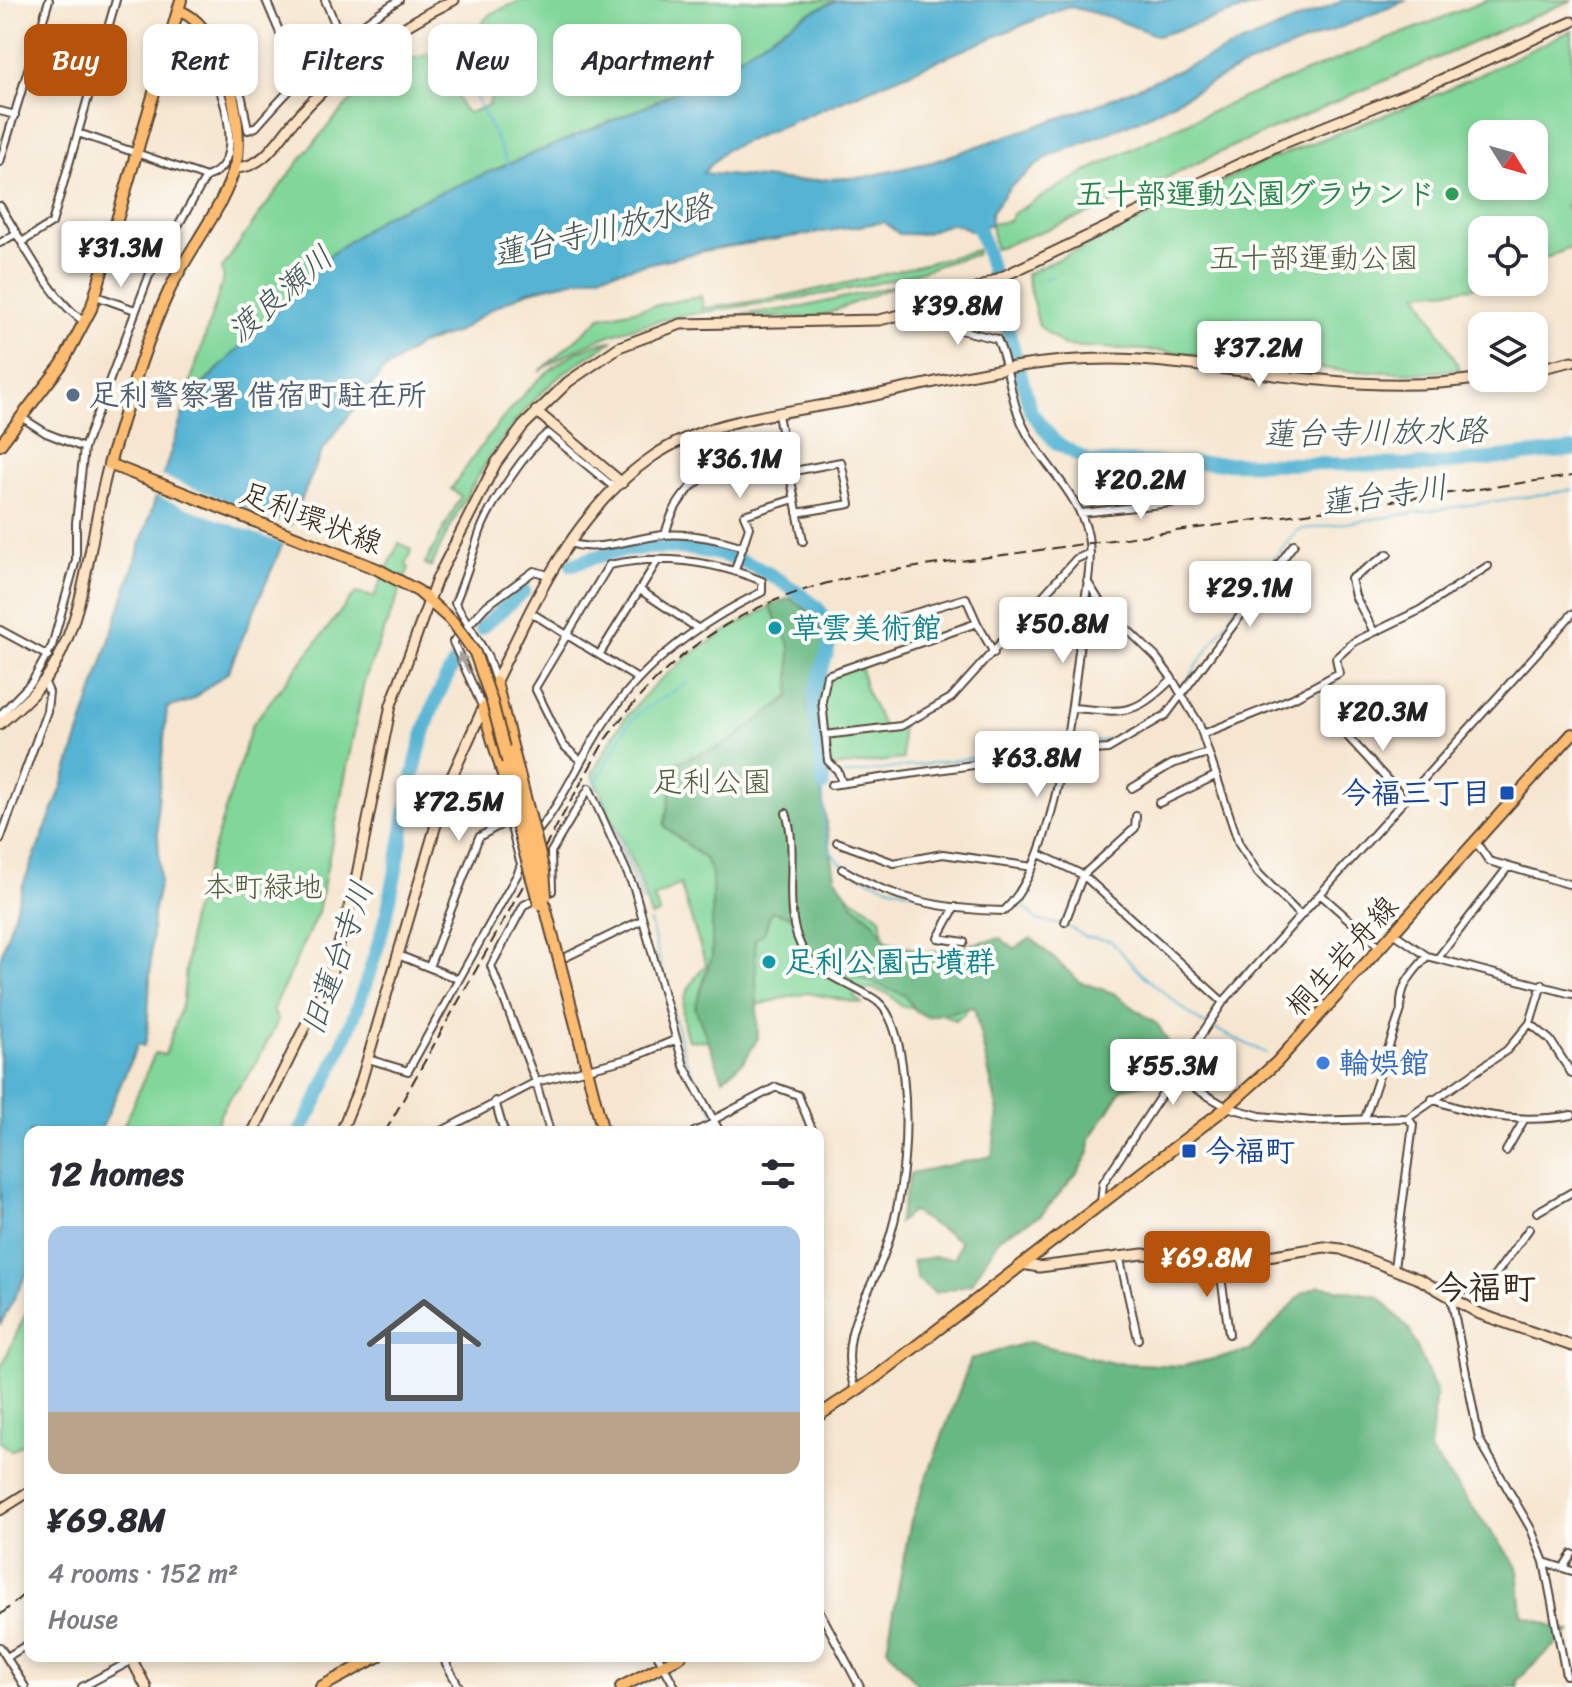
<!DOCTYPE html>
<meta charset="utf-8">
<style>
body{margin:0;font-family:Sriracha,"Klee One",sans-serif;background:#f2f2f3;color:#2b2b33;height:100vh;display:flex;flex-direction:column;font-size:30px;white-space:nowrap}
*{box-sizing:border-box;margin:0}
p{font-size:26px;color:#7c7c81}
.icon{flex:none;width:44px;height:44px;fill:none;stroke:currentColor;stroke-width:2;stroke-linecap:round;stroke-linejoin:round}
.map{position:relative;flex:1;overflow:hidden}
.drawer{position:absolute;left:24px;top:1126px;width:800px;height:536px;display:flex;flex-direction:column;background:#fff;border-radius:16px;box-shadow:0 4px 12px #0003}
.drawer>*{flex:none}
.top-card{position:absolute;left:24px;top:24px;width:800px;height:72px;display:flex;gap:16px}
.needle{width:52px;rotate:127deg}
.fabs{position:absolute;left:1468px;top:120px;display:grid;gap:16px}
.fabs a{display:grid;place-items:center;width:80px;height:80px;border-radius:16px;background:#fff;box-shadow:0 4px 12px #0003;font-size:40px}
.price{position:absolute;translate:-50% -68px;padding:0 18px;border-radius:8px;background:#fff;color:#222;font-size:26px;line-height:52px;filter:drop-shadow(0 2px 4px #0008)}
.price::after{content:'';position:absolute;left:50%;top:48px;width:24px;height:18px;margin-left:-12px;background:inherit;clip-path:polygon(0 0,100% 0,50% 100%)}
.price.current{background:#b45309;color:#fff}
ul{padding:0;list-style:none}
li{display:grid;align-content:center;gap:16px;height:424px;padding:0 24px}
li+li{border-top:2px solid #e1e1e2}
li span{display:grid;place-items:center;height:248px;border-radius:16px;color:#555}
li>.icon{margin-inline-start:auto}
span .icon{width:144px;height:144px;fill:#fffc;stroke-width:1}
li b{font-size:34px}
h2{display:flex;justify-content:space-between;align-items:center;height:96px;padding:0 24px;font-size:34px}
.pill{padding:0 28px;border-radius:16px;background:#fff;box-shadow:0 4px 12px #0003;font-size:28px;line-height:72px}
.pill.current{background:#b45309;color:#fff}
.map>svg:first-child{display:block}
</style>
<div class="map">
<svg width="1572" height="1687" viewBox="0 0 1572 1687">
<rect width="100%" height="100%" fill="#fdfcf7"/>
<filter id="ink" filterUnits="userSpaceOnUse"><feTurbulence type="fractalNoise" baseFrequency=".0125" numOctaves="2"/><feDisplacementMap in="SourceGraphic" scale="16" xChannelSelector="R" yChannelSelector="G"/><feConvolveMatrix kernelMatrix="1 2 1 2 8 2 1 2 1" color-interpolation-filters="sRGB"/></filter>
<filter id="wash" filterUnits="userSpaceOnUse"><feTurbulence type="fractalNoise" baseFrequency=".006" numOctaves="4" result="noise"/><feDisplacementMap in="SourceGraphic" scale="32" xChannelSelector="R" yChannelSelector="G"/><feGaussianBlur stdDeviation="1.8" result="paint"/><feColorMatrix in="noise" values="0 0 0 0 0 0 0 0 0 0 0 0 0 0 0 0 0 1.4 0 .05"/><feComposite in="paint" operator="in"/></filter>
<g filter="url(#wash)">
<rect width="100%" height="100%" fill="#f6e6d0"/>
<path fill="#81d79a" stroke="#5e805c" stroke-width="2" fill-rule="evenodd" d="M522,0H837L803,16L711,74L647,106L384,216L330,255L288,302L184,402L224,277L221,270C255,219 344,92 395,64C407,57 422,59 436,51L463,109L469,113L489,105L491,97L463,36L474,32L490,14Z
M1487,0H1572L1233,146L1101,209L995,249L991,224L1009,221L1014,213C1161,123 1328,64 1487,0Z
M1572,30V202L1565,206L1572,221V247L1534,263V230H1482V282H1486L1472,288L1418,293L1460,369L1424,373L1347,371L1163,351L1064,346L1039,326L1026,274L1261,163L1441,93ZM1482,134H1534V186H1482Z
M977,250L976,255C955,258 933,268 912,274C887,282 860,287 835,292C736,311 622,311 539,372L601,317L701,296L703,308C797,298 886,274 977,250Z
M897,285L819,317H739V315L803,307Z
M613,341C592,354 570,367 552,383C498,431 461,502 431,567L425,564L461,496L451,489C487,439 545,347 613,341Z
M399,543L412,550L406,565L409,568L364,682L318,912L273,1010L278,1021C268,1039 259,1060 247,1077C234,1094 217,1109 216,1132H121L155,1053L165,1055L183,1001L190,922L252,725L352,597L356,593L374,597Z
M790,598C836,624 825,643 810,686L860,664L866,691L884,728L901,726L903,759L817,769L822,832L810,857L842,891L881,917L885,946L926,955L997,943L964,1014L955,1020L934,1010L901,1006L889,994L870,988L853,996L863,1004L808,993L780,999L747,1008L709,1041L688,1040C677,1008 683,990 706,965L680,884L654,898L660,913L651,917L639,878L592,774C603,755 613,733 627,716C671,661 727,627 790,598Z
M30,1304V1439L11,1451L0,1441V1370Z"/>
<path fill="#68b882" stroke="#527150" stroke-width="2" d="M790,598L818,619L825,645L807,705L835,876L852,903L874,922L887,941L927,953L1000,938L1014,949L1031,938L1080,982L1113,993L1158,1025L1176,1055L1161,1081L1123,1088L1090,1139L1089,1153L1078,1172L1041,1215L1000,1237L971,1284L935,1293L917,1279L912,1261L933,1257L955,1258L960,1241L912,1212L898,1223L911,1173L992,1156L998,1112L974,1007L927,1017L916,1011L904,995L833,967L807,944L792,917L771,911L765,932L755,940L758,1038L745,1060L723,1079L695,1008L712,955V875L705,859L664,826L677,762L726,744L790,696V646L769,605Z
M1319,1286L1378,1296L1409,1329L1436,1391L1430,1451L1518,1567L1522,1615L1570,1632L1517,1680L1518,1687H920L887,1648L911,1520L971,1359L1029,1342L1113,1363L1182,1366L1249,1351L1303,1293Z"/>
<path fill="#55b4d3" stroke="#486f78" stroke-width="2" d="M837,0H1274L1158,36L1109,17L1068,6L725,150L703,173L795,181L865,177L932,162L1094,106L1344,0H1407L1234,71L1139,120L1046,158L1010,187L991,213V224L970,231C951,218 945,226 926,233C918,235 907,234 899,234L884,222L708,250L529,291L493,308L457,332L419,345L382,372L322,451L228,672L190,701L167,708L157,812L160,881L153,913L147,1038L144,1046L138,1044L100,1132H30V1268L0,1325V959L23,885L62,787L187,401L330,255L384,216L647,106L711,74L803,16Z"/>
<path fill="#f6e6d0" d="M157,474L294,527L286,545L151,494Z"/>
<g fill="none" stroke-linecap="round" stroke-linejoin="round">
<path stroke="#55b4d3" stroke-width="2" d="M451,46L508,164
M1045,279L1053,276
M998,294L1007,290
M1181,689L1252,585L1298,530L1572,490
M1068,746C1113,742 1148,729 1177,694
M842,775L1062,746
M823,777L836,776
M823,785C824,807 821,833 832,853C855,890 956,899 996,908L1004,906
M596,788L595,783L628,724L640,712L690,681
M601,799L643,901
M1013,903L1023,905L1037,920L1067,926L1086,937L1111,941L1139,972L1200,1022L1266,1053
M650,922L685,1059L725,1132
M637,1687L697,1656"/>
<path stroke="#55b4d3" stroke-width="14" d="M972,211L984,244
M986,250L1031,412L1055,442L1090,462L1432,465L1572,450
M572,565C647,536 733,542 798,593C809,601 822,609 827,623C837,646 817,670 815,694C812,724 823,755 823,785
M481,628L524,591
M300,1132C337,1065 367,989 386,916C408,831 408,738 455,663"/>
</g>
</g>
<g filter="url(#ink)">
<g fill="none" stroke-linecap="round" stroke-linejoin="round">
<g stroke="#574639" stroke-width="10">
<path id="street" d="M266,0L299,78
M325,0L342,40
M0,111L15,115
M78,133L206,177
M0,162L49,0
M0,206C21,239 52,302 85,322
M22,242L52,223L116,0
M0,243L17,233
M96,296L135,310
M778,415L803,541
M21,417L46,433L84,448
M789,472L841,462L850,504L797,513
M1081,513L1197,500
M665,535C681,471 728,465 784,447
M570,543C597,553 634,538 663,535C690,533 718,539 743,547
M735,570L749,527L744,515L794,499
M1087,581L1102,605L1156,657L1171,677L1199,724L1239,844L1258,873L1300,915
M640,590L697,628
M530,612L638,679
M892,620L966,598L977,623
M0,630L48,656
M1374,632L1355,596L1351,579L1388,554
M599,655L658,560
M496,682L487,655L455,603C465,579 472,556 480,532C489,506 527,449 548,433L616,489
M483,708L453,642L486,606L534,571L548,575
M1073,708C1125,712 1133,717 1172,679
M0,715L32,682L52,646L76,560V523L84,448L149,276L206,177C255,162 214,72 202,43L206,32L214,33L219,38L242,98L248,130L256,127C299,78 343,34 399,0
M1340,728L1405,799
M1203,734L1293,698L1339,673L1336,658L1354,642L1420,610L1488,566
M825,735L901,726L951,698L1076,559L1090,553
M842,783L838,771L828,761L822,701L827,675L977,623L994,653
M831,785L1065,752L1108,749L1166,715L1294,544
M1132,788L1172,764L1208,753
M1159,803L1215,776
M786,813C801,858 778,913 806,955C822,977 855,985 877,1001C908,1025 907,1123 904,1159C901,1196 892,1238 877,1272C858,1313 838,1346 856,1392
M534,836C564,801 580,758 606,720C645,662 699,623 762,592V581C713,561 662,554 609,565L535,688L563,745L581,761
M0,840L47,711L49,692L44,681
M837,842L894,863L943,854L1033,867
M1476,842L1489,861L1572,885
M1039,854L1083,875L1223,1002
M842,869C894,900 944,910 1004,911C1058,860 1075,689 1083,615C1086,590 1093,561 1088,536C1079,491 1038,462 1021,421C1009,395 1009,364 997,339L956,329L943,305
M1320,894L1380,947
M955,907L938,938L964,942
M1065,922L1083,875L1135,828L1136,816
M1395,934L1427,956L1572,994
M398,955L458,979
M566,957L642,920
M1438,958L1508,867
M429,967L479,837L509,820L520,861
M1530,1023L1550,1040L1572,1074
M368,1059L408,1071L518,873L525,852
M1175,1077L1227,1107L1260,1116L1312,1121L1408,1118L1507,1050L1530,1023L1542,984
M1432,1099C1478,1117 1523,1124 1572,1115
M495,1101L504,1132
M1365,1118L1401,1010C1399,985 1412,974 1427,956
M713,1120L776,1087L798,1095L813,1132
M440,1132L536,1082L631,1058L675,1040
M550,1132L536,1082L491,966L524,905L552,891L551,852L589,788L634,888L684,1066L720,1132
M694,1132L714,1123
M1506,1151L1524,1120
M1101,1204L1103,1183L1223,1002L1572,614
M1537,1212L1572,1192
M1529,1229L1482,1293L1460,1289L1451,1297L1479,1439L1531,1529L1544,1562L1572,1571
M1119,1255L1138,1339
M1219,1262L1229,1334
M1394,1268L1413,1125L1408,1118
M1544,1562L1566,1675
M1563,1568L1572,1554
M818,1608L860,1687
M0,1647L25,1687
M442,1656L459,1687
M658,1656L675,1687
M7,1657L30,1643
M82,1687L140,1656"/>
</g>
<g stroke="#574639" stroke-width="13">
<path id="secondary" d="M234,168C263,168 276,143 293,122C337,71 394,29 454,0
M1534,370L1572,361
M536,411L622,483
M493,687C534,603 572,512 652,457C706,419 785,413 848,401C944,381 1041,353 1140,360C1253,368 1368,397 1482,378
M0,724C20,706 41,689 54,666C87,610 91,527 109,464
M253,1132L331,974L355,885L391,705L437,579L496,463L523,426L568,382L619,347L681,324L879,320L943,305L1279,145L1436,82L1572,22
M341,1132L360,1085L447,787L485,704
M1022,1264L1039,1267L1143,1254L1230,1262L1324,1247L1341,1249L1421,1280L1480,1314L1572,1346
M0,1510L30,1491
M130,1656L146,1687"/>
</g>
<g stroke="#574639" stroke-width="14">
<path id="primary" d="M179,11C221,24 245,122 236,162C225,208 189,248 169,291C143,347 127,406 109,464L377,569L418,591L453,622
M0,445L62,364L91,309L181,0
M496,682L513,750
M483,708L501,768
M580,1041L603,1132
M818,1416L876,1377L1227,1107L1277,1062L1572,734
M321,1687L379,1656
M621,1687L681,1656"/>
</g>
<use href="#street" stroke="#fff" stroke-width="6"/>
<use href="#secondary" stroke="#fee4c5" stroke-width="9"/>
<use href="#primary" stroke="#fdbc6f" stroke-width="10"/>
<path stroke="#3b2a1e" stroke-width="2" stroke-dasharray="12 6" stroke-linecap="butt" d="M385,1132L605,740C676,642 755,594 874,573L1572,476
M0,1615L30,1589"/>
<g stroke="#574639" stroke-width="14" stroke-linecap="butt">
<path id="primary-bridge" d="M453,622L475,653L492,702L580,1041
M513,750L544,871L546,896
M501,768L539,904"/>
</g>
<use href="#primary-bridge" stroke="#fdbc6f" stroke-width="10"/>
</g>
<defs><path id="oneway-solid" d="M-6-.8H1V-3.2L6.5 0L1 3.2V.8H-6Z" transform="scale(2)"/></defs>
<use fill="#a79f9a" href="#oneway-solid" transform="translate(464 663) rotate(-118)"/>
</g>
<circle fill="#2e9e5b" stroke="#fdfcf7" stroke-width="3" cx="1452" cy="194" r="8"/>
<circle fill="#5c6f8a" stroke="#fdfcf7" stroke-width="3" cx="73" cy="395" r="8"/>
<g fill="#0f9aa8" stroke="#fdfcf7" stroke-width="3">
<circle cx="775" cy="628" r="8"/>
<circle cx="769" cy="962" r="8"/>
</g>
<g fill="#1a4fb4" stroke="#fdfcf7" stroke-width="3">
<rect x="1499" y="785" width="16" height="16" rx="4"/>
<rect x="1181" y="1143" width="16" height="16" rx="4"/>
</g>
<circle fill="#3f7fe0" stroke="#fdfcf7" stroke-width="3" cx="1323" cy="1063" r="8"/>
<g text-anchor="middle" stroke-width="8" stroke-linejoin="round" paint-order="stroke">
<g font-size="30" font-weight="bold" fill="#27864d" stroke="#fdfcf7" text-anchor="end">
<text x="1436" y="204">五十部運動公園グラウンド</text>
</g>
<g font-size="30" fill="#505e43" stroke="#fdfcf7">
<text x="1314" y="268">五十部運動公園</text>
<text x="712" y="792">足利公園</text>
<text x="263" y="897">本町緑地</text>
</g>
<g font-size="30" font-weight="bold" fill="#4e5e75" stroke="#fdfcf7" text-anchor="start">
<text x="89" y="405">足利警察署 借宿町駐在所</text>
</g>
<g font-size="30" fill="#3b2a1e" stroke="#fdfcf7">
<text transform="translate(311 518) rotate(21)" y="10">足利環状線</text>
<text transform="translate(1342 956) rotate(-48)" y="10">桐生岩舟線</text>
</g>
<g font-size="30" font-weight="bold" fill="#0d838f" stroke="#fdfcf7" text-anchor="start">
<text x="791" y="638">草雲美術館</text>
<text x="785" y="972">足利公園古墳群</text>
</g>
<g font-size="30" font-weight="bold" fill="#164399" stroke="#fdfcf7" text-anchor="end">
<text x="1491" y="803">今福三丁目</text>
<text x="1205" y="1161" text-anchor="start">今福町</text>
</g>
<g font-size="30" font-weight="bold" fill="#366cbe" stroke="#fdfcf7" text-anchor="start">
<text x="1339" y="1073">輪娯館</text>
</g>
<g font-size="32" font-style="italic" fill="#445a5d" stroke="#fdfcf7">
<text transform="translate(602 230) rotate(-13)" y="11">蓮台寺川放水路</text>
<text transform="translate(280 294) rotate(-41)" y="11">渡良瀬川</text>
<text transform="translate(1375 432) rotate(-1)" y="11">蓮台寺川放水路</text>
<text transform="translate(1384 495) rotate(-8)" y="11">蓮台寺川</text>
<text transform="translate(337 958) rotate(-71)" y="11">旧蓮台寺川</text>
</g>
<g font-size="34" font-weight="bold" fill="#3b2a1e" stroke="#fdfcf7">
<text x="1485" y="1299">今福町</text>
</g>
</g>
</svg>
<div class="fabs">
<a><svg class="needle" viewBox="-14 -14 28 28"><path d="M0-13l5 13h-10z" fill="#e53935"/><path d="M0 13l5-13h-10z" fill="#7c7c81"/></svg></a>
<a><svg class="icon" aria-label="locate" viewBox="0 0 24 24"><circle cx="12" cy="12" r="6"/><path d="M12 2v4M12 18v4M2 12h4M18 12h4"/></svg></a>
<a><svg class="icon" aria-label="layers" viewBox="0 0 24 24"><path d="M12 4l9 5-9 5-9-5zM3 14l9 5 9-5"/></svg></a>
</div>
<b class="price" style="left:121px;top:289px">¥31.3M</b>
<b class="price" style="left:958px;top:347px">¥39.8M</b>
<b class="price" style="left:1259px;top:389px">¥37.2M</b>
<b class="price" style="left:740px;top:500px">¥36.1M</b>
<b class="price" style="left:1141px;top:521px">¥20.2M</b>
<b class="price" style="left:1250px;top:629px">¥29.1M</b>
<b class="price" style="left:1063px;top:665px">¥50.8M</b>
<b class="price" style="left:1383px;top:753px">¥20.3M</b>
<b class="price" style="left:1037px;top:799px">¥63.8M</b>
<b class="price" style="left:459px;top:843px">¥72.5M</b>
<b class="price" style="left:1173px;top:1107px">¥55.3M</b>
<b class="price current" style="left:1207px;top:1299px">¥69.8M</b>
<div class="top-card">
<a class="pill current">Buy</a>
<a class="pill">Rent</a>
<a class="pill">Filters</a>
<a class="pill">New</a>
<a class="pill">Apartment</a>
</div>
<section class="drawer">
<h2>12 homes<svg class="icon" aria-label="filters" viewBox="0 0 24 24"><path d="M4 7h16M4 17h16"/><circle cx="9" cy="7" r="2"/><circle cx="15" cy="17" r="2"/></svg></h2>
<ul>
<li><span style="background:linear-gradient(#a9c7e8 75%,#b9a48a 0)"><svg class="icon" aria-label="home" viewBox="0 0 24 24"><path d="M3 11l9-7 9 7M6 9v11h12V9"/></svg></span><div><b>¥69.8M</b><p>4 rooms · 152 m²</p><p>House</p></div></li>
</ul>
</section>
</div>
